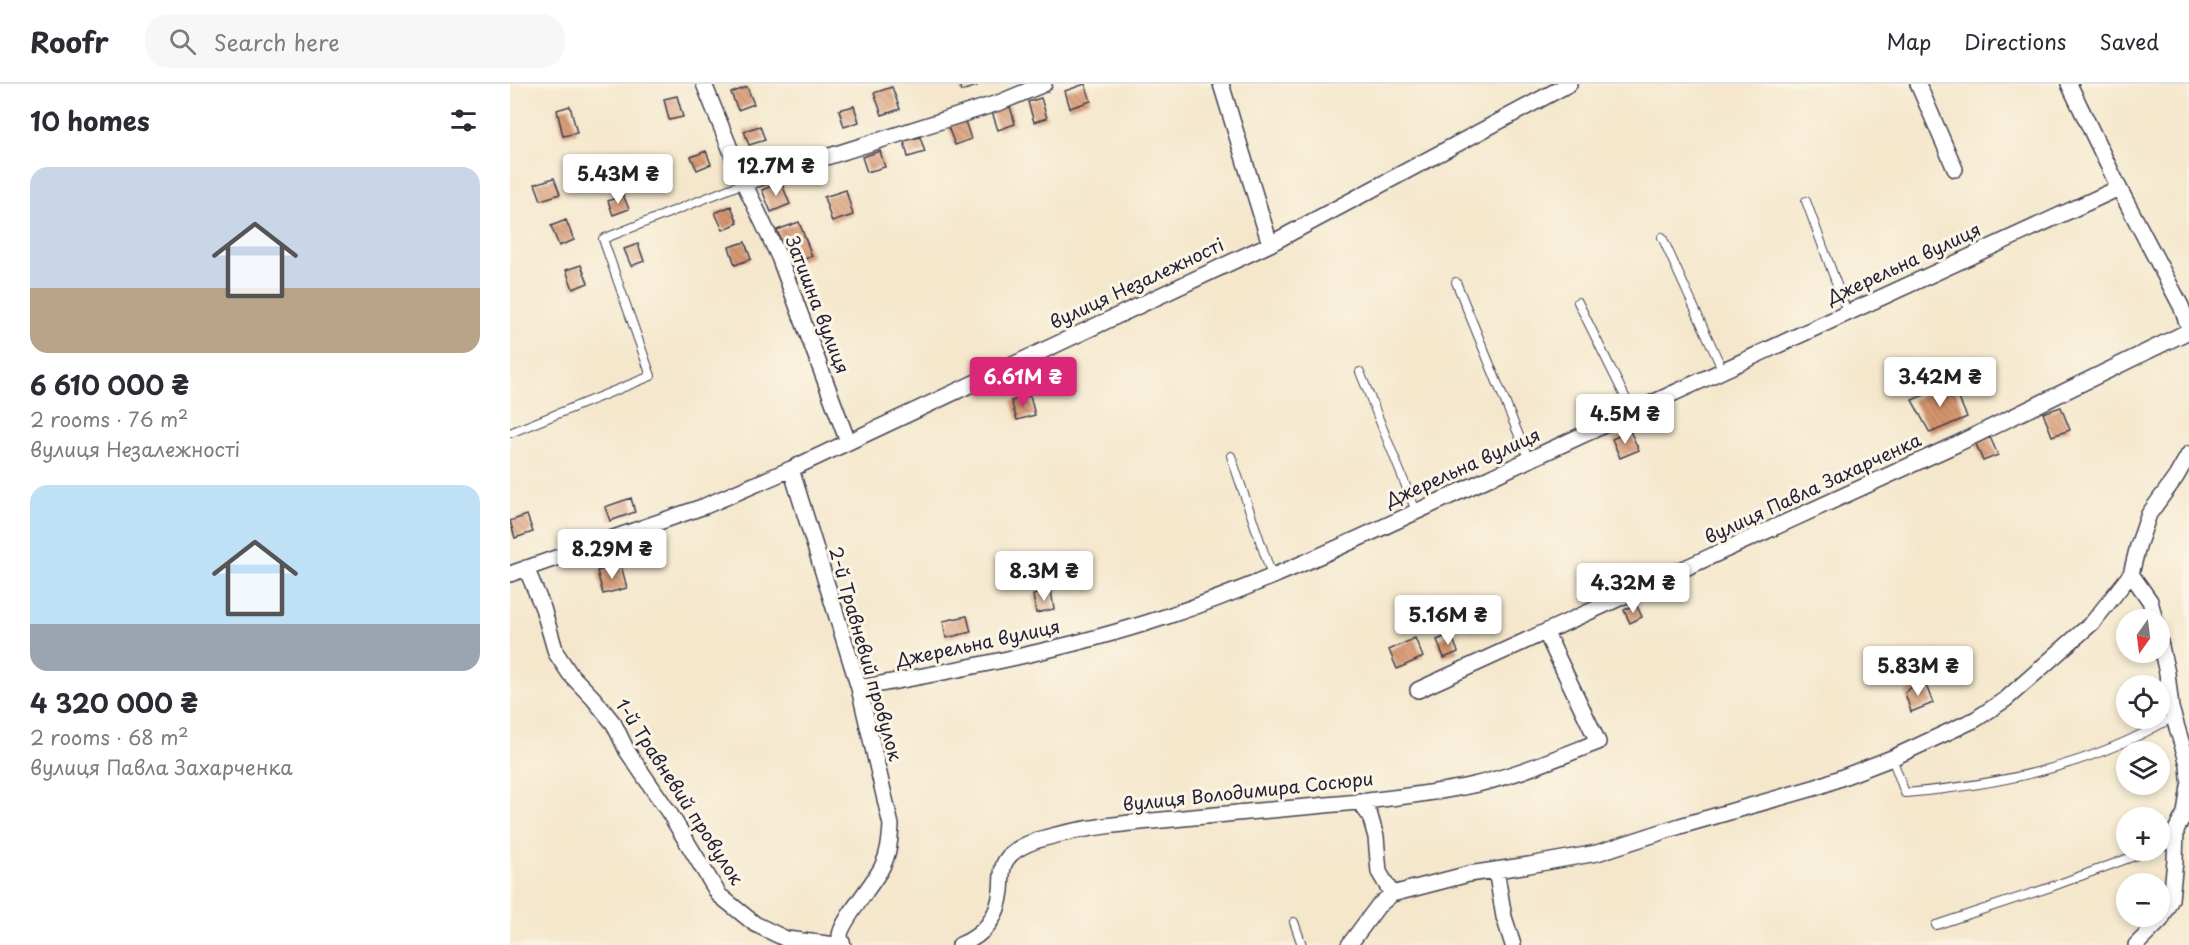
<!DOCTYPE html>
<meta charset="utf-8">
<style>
body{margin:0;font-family:"Playpen Sans",sans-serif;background:#f7f7f7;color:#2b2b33;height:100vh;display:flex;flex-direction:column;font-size:22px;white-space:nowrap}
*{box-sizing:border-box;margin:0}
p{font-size:20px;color:#7c7c81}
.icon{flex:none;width:33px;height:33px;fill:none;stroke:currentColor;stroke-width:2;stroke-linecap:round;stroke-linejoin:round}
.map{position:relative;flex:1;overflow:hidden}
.details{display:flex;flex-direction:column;background:#fff;width:510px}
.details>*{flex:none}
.needle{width:39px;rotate:194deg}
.tools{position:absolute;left:1606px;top:525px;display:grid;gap:12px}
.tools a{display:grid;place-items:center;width:54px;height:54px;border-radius:50%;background:#fff;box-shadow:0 3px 9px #0003;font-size:30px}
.price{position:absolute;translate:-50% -51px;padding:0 14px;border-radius:6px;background:#fff;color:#222;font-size:20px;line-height:39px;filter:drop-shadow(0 2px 3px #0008)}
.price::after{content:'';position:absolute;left:50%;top:36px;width:18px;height:14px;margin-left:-9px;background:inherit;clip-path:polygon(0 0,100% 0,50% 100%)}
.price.on{background:#db2777;color:#fff}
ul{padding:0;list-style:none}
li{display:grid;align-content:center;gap:12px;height:318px;padding:0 30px}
li span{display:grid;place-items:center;height:186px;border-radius:18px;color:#555}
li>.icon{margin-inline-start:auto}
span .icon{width:108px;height:108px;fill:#fffc;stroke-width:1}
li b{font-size:26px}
h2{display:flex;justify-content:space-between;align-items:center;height:72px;padding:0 30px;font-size:26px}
header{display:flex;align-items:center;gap:36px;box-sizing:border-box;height:84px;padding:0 30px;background:#fff;border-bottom:2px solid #e1e1e2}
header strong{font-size:28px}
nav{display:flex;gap:33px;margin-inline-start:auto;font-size:21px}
.search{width:420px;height:54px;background:#f7f7f7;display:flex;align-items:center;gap:15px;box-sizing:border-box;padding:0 21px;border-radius:24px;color:#7c7c81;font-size:22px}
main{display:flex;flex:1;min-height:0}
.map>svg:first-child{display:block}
</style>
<header>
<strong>Roofr</strong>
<div class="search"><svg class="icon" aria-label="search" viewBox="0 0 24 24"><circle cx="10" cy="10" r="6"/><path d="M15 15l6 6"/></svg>Search here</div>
<nav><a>Map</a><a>Directions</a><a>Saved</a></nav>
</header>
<main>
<section class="details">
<h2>10 homes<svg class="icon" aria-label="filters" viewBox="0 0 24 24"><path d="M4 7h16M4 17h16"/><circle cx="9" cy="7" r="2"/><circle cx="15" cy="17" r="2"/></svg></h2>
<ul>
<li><span style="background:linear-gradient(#c9d6e8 65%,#b9a48a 0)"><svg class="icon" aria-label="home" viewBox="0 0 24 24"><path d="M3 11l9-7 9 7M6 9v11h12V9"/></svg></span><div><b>6 610 000 ₴</b><p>2 rooms · 76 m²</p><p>вулиця Незалежності</p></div></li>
<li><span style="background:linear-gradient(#bfe0f5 75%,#9aa5b1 0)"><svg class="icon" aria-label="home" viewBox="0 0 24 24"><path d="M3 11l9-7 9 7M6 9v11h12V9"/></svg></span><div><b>4 320 000 ₴</b><p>2 rooms · 68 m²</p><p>вулиця Павла Захарченка</p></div></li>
</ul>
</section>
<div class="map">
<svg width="1679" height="861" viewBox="0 0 1679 861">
<defs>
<pattern id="building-back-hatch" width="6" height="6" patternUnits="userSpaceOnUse" patternTransform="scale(1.5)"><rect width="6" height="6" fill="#d89670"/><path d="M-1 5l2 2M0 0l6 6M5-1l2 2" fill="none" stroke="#af7a5d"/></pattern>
</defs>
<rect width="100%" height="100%" fill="#fcf5e5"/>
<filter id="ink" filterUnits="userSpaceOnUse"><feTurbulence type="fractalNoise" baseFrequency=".0167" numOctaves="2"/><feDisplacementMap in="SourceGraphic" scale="12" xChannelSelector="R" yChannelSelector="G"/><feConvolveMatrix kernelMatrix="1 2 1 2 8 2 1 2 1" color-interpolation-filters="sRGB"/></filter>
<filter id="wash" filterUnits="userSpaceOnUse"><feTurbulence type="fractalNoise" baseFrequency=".008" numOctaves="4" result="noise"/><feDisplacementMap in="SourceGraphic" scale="24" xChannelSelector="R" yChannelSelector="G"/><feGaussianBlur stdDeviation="1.35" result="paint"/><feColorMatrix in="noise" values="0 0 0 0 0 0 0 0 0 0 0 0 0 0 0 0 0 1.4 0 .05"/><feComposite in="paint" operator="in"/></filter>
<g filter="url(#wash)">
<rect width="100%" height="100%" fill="#f4e7cc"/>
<g id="blocks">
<path fill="url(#building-back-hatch)" d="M449,0H467V2L451,7Z
M575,0L581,17L560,24L555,7Z
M237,3L244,20L228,26L221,9Z
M382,3L390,25L372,31L364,9Z
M167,12L173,33L159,36L154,15Z
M531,14L537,34L524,38L518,18Z
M60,22L67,49L53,52L47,26Z
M344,22L349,38L334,43L329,26Z
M500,22L505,40L488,46L482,28Z
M455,37L461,55L445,61L438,43Z
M250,42L255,56L239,61L234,47Z
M410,53L415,68L398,73L394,57Z
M196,67L201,80L187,86L181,73Z
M370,67L375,83L357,88L352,73Z
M44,94L50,110L31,116L25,100Z
M271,98L280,120L261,128L252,106Z
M336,106L343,131L322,138L314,113Z
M113,111L119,125L103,131L98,117Z
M221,122L228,139L213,146L205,129Z
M56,136L64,156L49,162L41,142Z
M289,138L302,172L280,181L267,146Z
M235,158L241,175L225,181L219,163Z
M128,160L134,177L121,182L114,165Z
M71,181L78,199L63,205L56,186Z
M1442,299L1457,333L1420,349L1402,316Z
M520,312L525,331L507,336L501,317Z
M1551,323L1560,346L1542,352L1533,329Z
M1120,347L1129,366L1110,374L1102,355Z
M1480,353L1488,371L1473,377L1466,360Z
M121,414L125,428L100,437L95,423Z
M17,431L23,448L5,454L0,437Z
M111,481L117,504L93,510L87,487Z
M541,507L544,525L526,529L523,511Z
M972,519L981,540L963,547L954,527Z
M1126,520L1132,533L1120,539L1114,526Z
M457,532L461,548L436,554L433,537Z
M941,550L948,568L934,574L927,556Z
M905,554L913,573L887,585L879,566Z
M1415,599L1423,619L1401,628L1395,609L1405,600Z"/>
</g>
</g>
<g filter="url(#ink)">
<use href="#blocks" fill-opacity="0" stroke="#424051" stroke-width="1.5"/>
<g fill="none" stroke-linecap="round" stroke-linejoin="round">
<g stroke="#424051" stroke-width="10">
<path id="lane" d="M1296,117L1337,228
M1152,153L1213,287
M946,198L1019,376
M1068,218L1123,329
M850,288L906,427
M0,349L141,292L93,155L234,99
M721,372L762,492
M1382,674L1395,709C1489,701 1581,682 1663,633
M1650,763L1665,758
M784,838L792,861
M1426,841L1538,804L1641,766"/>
</g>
<g stroke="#424051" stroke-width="18">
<path id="street" d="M194,0L234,99L269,173L338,358
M711,0L760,160
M1408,0L1445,85
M234,99L491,18L534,0
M1609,104L1671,222L1679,244
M281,385L349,604L381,741C380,756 379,769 372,783C364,799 330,839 330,852C330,855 332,858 333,861
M16,484L33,524L46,569L60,590L83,614L104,640L117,667L160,730L209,811L245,840L276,855L326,861
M0,490L195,422L281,385L760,160L1059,0
M1621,490L1640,517L1645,536
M1650,558L1657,589L1661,624L1678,680L1679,695
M349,604C452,585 555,566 655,533C769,495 878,440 988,390C1195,296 1401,198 1609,104L1559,0
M908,606L1447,360L1679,247
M849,717L860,732L866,753L869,788L882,810
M986,786L994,833L1003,861
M450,861C475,851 488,833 491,807C492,798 491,788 494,780C500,766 518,759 531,755C587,739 648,737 706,731C789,723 873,718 954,703C1000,694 1044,675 1088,658L1036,549
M839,861L868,822L882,810L959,790L1019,781L1087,769L1170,742L1307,703L1382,674L1466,635L1496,615L1583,538L1621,490L1628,462L1639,430L1666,393L1679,370
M1626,861L1651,836L1661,815L1665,777L1666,746L1675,729L1679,702"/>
</g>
<use href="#lane" stroke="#fff" stroke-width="8"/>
<use href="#street" stroke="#fff" stroke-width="15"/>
</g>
</g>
<g text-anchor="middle" stroke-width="6" stroke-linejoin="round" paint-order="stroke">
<g font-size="18" fill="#22223b" stroke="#fcf5e5">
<text transform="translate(1394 180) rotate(-25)" y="6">Джерельна вулиця</text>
<text transform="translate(627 200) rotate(-25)" y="6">вулиця Незалежності</text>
<text transform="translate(307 221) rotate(69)" y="6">Затишна вулиця</text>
<text transform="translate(953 384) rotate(-24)" y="6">Джерельна вулиця</text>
<text transform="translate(1303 405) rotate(-25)" y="6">вулиця Павла Захарченка</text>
<text transform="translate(468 560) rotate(-12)" y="6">Джерельна вулиця</text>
<text transform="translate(355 570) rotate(74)" y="6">2-й Травневий провулок</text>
<text transform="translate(169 708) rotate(57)" y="6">1-й Травневий провулок</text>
<text transform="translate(738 708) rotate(-6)" y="6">вулиця Володимира Сосюри</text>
</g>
</g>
</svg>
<div class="tools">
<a><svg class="needle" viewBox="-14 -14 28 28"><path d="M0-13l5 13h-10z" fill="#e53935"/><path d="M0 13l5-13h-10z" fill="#7c7c81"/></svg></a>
<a><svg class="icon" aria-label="locate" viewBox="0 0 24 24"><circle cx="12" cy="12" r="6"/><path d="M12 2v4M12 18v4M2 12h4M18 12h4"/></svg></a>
<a><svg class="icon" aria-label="layers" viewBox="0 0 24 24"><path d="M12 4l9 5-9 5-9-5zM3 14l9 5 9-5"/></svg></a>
<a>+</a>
<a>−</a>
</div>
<b class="price" style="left:266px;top:113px">12.7M ₴</b>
<b class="price" style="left:108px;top:121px">5.43M ₴</b>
<b class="price on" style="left:513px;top:324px">6.61M ₴</b>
<b class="price" style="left:1430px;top:324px">3.42M ₴</b>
<b class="price" style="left:1115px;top:361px">4.5M ₴</b>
<b class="price" style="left:102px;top:496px">8.29M ₴</b>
<b class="price" style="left:534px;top:518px">8.3M ₴</b>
<b class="price" style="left:1123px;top:530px">4.32M ₴</b>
<b class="price" style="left:938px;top:562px">5.16M ₴</b>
<b class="price" style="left:1408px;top:613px">5.83M ₴</b>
</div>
</main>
